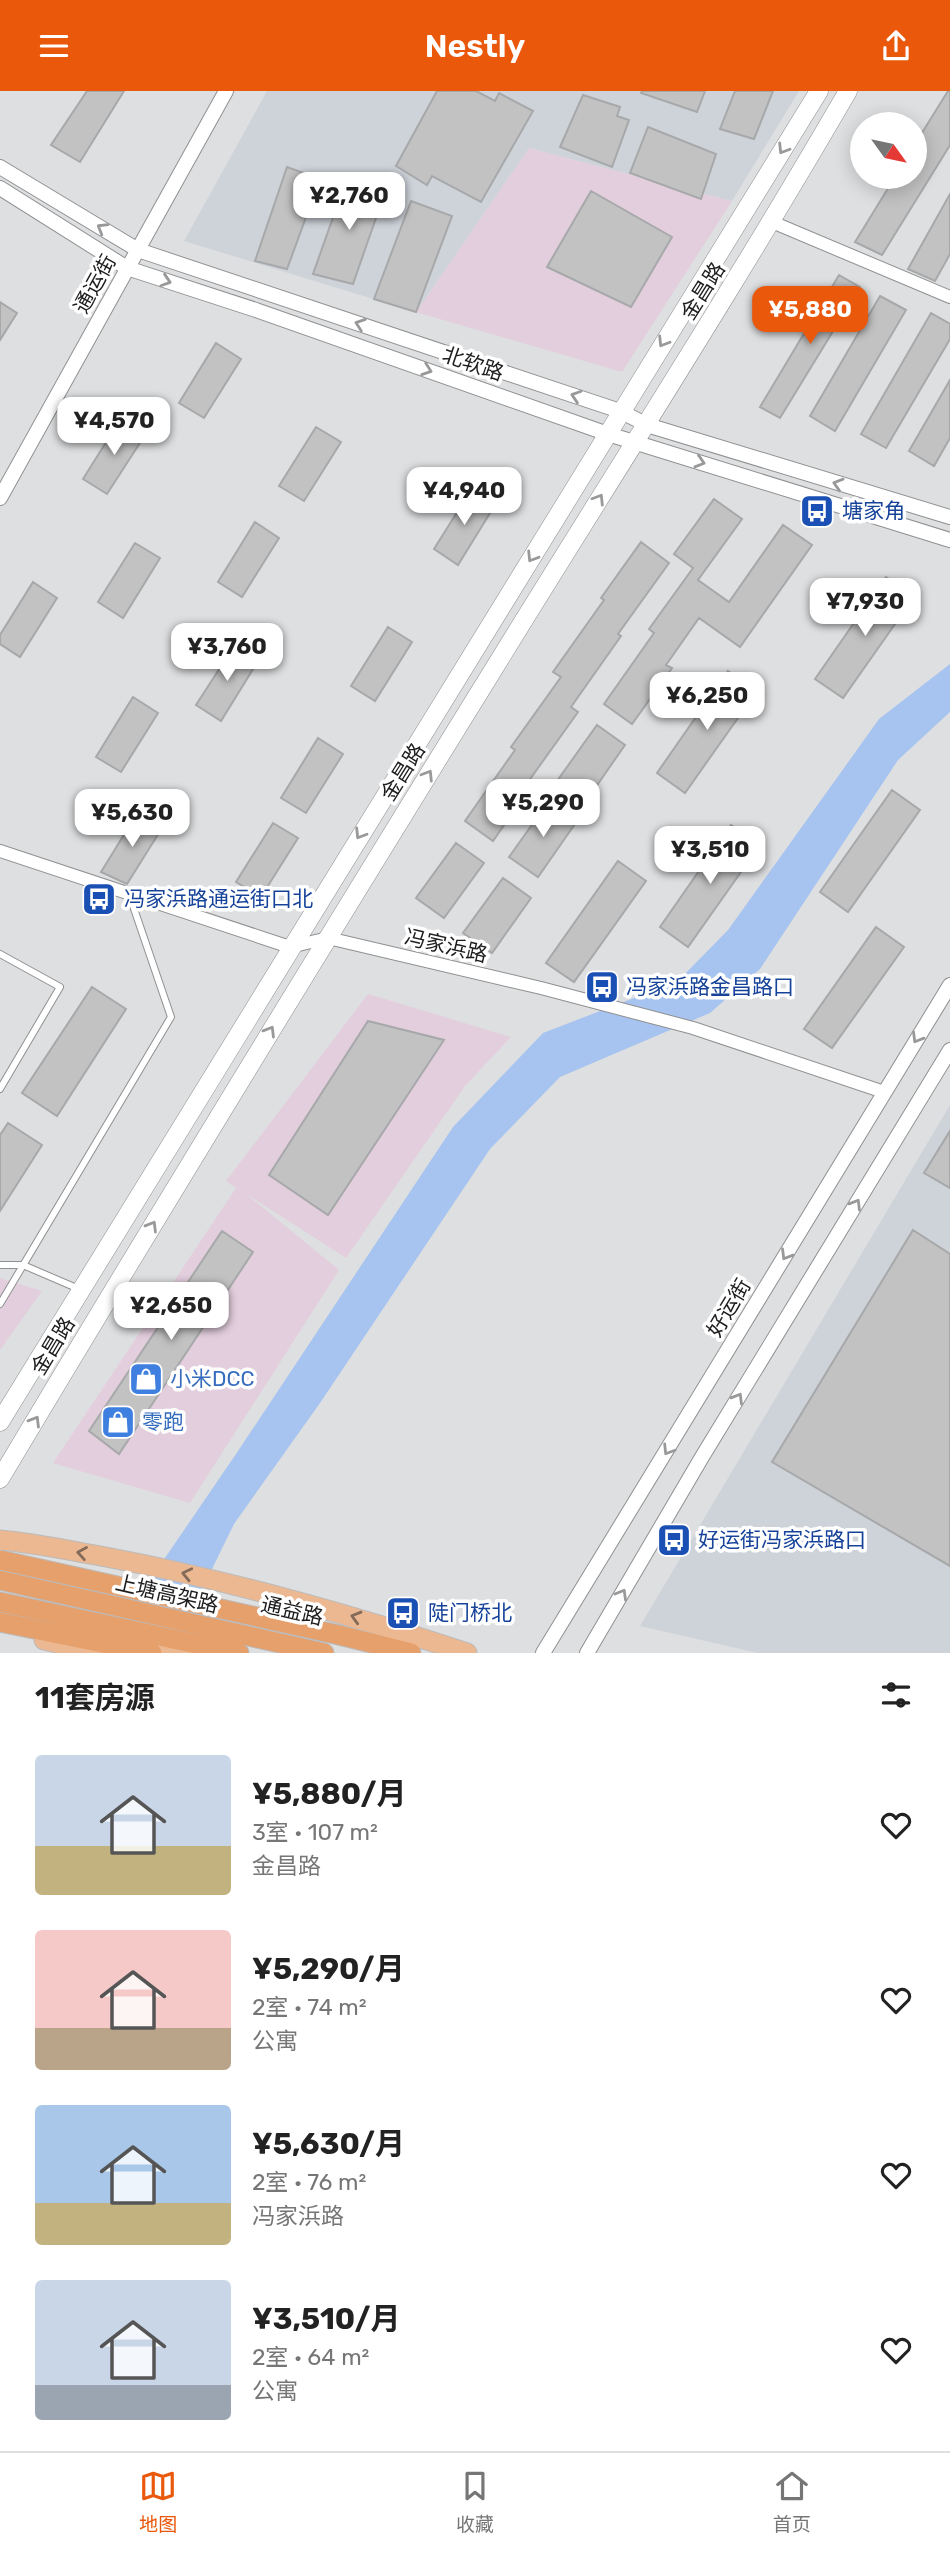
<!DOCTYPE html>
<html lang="zh">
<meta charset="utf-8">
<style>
body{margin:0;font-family:Rubik,"Noto Sans SC",sans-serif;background:#f6f6f6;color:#222;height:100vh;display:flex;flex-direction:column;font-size:26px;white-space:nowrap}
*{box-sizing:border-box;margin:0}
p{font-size:23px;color:#767676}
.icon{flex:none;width:38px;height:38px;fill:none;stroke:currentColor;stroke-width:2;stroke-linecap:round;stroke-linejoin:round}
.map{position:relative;height:1562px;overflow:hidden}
.sheet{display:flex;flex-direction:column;background:#fff;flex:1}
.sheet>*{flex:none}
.needle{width:46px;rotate:123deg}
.fabs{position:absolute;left:850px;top:21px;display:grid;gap:14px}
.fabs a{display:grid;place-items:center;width:77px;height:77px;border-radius:50%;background:#fff;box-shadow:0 4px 18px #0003;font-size:35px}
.price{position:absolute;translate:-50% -60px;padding:0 16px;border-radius:14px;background:#fff;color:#222;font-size:23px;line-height:46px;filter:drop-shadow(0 2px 4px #0008)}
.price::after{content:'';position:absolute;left:50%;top:42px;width:21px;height:16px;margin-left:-10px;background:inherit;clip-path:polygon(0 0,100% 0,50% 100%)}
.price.current{background:#ea580c;color:#fff}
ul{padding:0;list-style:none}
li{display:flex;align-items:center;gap:21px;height:175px;padding:0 35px}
li span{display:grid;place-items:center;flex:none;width:196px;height:140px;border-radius:7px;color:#555}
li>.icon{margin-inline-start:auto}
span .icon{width:84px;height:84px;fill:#fffc;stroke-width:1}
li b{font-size:30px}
h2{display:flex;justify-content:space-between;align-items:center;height:84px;padding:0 35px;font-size:30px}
header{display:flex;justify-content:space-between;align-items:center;height:91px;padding:0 35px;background:#ea580c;color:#fff;font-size:32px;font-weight:600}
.tabs{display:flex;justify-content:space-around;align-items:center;height:98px;border-top:2px solid #e0e0e0;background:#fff;font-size:19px;color:#767676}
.tabs a{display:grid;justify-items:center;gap:4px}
.tabs .current{color:#ea580c}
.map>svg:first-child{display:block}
</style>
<header><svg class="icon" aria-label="menu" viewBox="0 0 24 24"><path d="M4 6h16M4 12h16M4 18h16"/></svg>Nestly<svg class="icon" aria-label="share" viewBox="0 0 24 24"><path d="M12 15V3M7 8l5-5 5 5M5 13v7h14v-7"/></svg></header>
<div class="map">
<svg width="950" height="1562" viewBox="0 0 950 1562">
<rect width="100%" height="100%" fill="#dedfe0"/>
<path fill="#e3cedd" d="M529,57L732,110L622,281L416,221Z
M368,903L511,946L465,995L346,1167L245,1102L339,1179L190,1412L53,1372L236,1097L226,1090Z
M0,1187L42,1200L0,1259Z"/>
<path fill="#ced3da" d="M267,0H799L732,110L529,57L416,221L184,150Z
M950,1014V1562H758L640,1535Z"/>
<path fill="#a7c4f0" d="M950,573V621L898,669L760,878L710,922L560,986L490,1058L320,1312L234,1433L171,1562H100L236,1363L453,1036L543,942L678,890L728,839L879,628Z"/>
<path fill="#c2c2c3" stroke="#a7a8a9" stroke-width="2" d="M87,0H124L80,71L51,54Z
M437,0H476L495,10L499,2L533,20L481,111L432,85L427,94L396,75Z
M642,0H705L697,21L641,2Z
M735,0H773L754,48L720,38Z
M948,0H950V54L882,164L855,151L895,86H915V53Z
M583,4L620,16L617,25L629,29L612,76L560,56Z
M648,36L716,63L701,108L630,82Z
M287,76L320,88L287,178L255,170Z
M347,87L385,101L353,193L313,183Z
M591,100L672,146L631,216L547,176Z
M950,103V163L935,190L908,178Z
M411,110L452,125L416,221L374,208Z
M839,184L860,196L780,327L760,316Z
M880,205L906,219L835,340L810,325Z
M0,211L17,222L0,249Z
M931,222L950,233V248L886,357L861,343Z
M216,252L241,268L204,327L179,312Z
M950,289V347L934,375L909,360Z
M120,329L145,344L107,403L83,388Z
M316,336L341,351L304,410L279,395Z
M471,399L495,414L458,474L434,458Z
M714,408L742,428L698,489L729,511L783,434L812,454L740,556L699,527L666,574L672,577L632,633L604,613L654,542L649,538L693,477L674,463Z
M255,431L279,447L242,506L218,491Z
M641,451L669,472L618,543L621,545L571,616L578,621L528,691L532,694L493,750L465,730L515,659L511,656L561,586L553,581L604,509L601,507Z
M135,452L160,467L123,527L98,511Z
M886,486L914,506L843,607L815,588Z
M33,491L57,507L20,566L0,553V544Z
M388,536L412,551L375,610L351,595Z
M234,555L258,570L221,630L196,614Z
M728,580L757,600L685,702L657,682Z
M133,606L158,622L121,681L96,666Z
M597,634L625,654L586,710L557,690Z
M318,647L343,663L306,722L281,707Z
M892,699L920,719L848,821L820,801Z
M549,710L577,730L538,786L509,766Z
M138,721L162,737L127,793L101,781Z
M273,732L298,747L261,806L236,791Z
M731,734L760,754L688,856L660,836Z
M456,752L484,772L444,827L416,807Z
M618,770L646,790L574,891L546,872Z
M503,787L531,807L492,862L463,842Z
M876,836L904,856L832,957L804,938Z
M92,896L126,918L57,1025L22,1002Z
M368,930L444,949L328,1124L269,1084Z
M8,1032L42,1054L0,1120V1044Z
M950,1040V1097L924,1082Z
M913,1139L950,1163V1475L772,1371Z
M222,1140L253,1161L119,1363L89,1340Z"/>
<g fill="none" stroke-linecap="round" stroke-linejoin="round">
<g stroke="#8f9091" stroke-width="8">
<path id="service" d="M0,863L60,896L0,998
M0,1174H23L79,1198
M0,1213L171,926L129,803"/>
</g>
<g stroke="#8f9091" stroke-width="14">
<path id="minor" d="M772,131L950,206
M0,760L290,856L328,847L541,897L693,937L884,1001"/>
</g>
<g stroke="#8f9091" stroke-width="16">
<path id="tertiary" d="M0,76L138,159L620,320L647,334L950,426
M0,97L127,177L256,219L608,343L950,449
M0,407L226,0
M543,1562L950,894
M587,1562L702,1366L950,959"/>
</g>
<g stroke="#8f9091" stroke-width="19">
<path id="secondary" d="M0,1331L819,0
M0,1388C170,1103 344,820 519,537C630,358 743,181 848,0"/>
</g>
<g stroke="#bbbbbc" stroke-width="21">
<path id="primary" d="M0,1449C35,1452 71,1460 106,1466C228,1489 349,1523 467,1562
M44,1549L101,1562
M134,1550L188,1562"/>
</g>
<g stroke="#bbbbbc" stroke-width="21">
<path id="trunk" d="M0,1489L324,1562
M0,1511L239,1562
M0,1531L152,1562
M339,1544L411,1562"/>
</g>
<use href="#service" stroke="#fff" stroke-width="6"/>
<use href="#minor" stroke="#fff" stroke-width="12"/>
<use href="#tertiary" stroke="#fff" stroke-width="14"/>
<use href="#secondary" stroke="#fff" stroke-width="18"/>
<use href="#primary" stroke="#ecb891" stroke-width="19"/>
<use href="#trunk" stroke="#e6a06c" stroke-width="19"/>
<g stroke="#bbbbbc" stroke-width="21" stroke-linecap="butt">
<path id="trunk-bridge" d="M0,1469L339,1544"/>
</g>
<use href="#trunk-bridge" stroke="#e6a06c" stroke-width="19"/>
</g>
<defs><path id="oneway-chevron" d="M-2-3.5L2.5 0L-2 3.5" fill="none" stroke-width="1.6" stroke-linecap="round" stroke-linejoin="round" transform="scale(1.75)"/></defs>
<g stroke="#99999a">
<use href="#oneway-chevron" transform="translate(783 58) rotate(122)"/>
<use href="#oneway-chevron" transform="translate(102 137) rotate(-149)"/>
<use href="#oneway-chevron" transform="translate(166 190) rotate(18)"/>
<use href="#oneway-chevron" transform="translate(360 233) rotate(-161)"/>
<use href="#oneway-chevron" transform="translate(663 251) rotate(122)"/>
<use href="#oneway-chevron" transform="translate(427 279) rotate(19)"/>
<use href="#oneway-chevron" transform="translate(576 305) rotate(-162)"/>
<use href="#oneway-chevron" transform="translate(700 371) rotate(17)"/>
<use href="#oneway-chevron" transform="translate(838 393) rotate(-163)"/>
<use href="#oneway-chevron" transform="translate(599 408) rotate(-58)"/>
<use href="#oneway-chevron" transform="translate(532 466) rotate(122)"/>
<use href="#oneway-chevron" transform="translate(428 684) rotate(-58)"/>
<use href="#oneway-chevron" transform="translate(360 743) rotate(122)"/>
<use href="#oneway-chevron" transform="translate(270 940) rotate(-59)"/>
<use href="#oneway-chevron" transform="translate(917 947) rotate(121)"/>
<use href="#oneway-chevron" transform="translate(856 1113) rotate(-59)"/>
<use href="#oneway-chevron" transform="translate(152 1135) rotate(-59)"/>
<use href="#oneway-chevron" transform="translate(786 1164) rotate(121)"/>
<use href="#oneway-chevron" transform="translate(738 1307) rotate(-59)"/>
<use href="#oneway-chevron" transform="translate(35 1330) rotate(-59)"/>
<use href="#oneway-chevron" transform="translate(668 1359) rotate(122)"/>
<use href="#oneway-chevron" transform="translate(622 1503) rotate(-60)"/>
</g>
<g stroke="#846a58">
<use href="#oneway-chevron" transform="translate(82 1462) rotate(-170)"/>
<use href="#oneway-chevron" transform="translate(187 1483) rotate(-167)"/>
<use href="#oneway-chevron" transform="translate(356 1526) rotate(-164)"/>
</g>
<defs>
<g id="bus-square" transform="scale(1.75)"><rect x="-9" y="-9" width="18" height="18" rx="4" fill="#1a4fb4" stroke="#fff"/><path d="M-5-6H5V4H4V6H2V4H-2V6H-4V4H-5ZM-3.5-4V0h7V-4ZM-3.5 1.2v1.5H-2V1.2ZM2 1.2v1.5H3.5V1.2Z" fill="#fff"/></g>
<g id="shop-square" transform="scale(1.75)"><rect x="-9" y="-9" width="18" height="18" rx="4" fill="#3f7fe0" stroke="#fff"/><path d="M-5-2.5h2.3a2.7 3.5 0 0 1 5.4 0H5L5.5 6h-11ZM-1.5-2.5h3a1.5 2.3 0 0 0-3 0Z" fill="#fff"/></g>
</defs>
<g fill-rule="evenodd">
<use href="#bus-square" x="817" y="420"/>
<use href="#bus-square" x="99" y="808"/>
<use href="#bus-square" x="602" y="896"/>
<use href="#shop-square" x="146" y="1288"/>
<use href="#shop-square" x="118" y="1331"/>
<use href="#bus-square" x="674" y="1449"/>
<use href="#bus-square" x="403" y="1522"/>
</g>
<g text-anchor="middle" stroke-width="7" stroke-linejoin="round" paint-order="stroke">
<g font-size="21" fill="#1d1d1e" stroke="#fff">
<text transform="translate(95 193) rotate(-61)" y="7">通运街</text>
<text transform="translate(703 200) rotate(-58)" y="7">金昌路</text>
<text transform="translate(473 273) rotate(19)" y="7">北软路</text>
<text transform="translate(403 681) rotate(-58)" y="7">金昌路</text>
<text transform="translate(446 855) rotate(13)" y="7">冯家浜路</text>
<text transform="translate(729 1217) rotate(-59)" y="7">好运街</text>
<text transform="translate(53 1255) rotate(-59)" y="7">金昌路</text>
<text transform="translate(167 1503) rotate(13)" y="7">上塘高架路</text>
<text transform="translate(292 1520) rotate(13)" y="7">通益路</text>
</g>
<g font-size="21" fill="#164399" stroke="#fff" text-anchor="start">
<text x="842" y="427">塘家角</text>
<text x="124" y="815">冯家浜路通运街口北</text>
<text x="626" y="903">冯家浜路金昌路口</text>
<text x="698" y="1456">好运街冯家浜路口</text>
<text x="428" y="1529">陡门桥北</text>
</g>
<g font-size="21" fill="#366cbe" stroke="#fff" text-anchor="start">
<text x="170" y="1295">小米DCC</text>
<text x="142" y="1338">零跑</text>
</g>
</g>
</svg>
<div class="fabs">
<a><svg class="needle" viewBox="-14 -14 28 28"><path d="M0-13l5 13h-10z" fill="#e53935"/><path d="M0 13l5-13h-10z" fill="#767676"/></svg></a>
</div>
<b class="price" style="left:349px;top:141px">¥2,760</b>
<b class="price current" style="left:810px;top:255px">¥5,880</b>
<b class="price" style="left:114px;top:366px">¥4,570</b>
<b class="price" style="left:464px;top:436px">¥4,940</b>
<b class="price" style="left:865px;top:547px">¥7,930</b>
<b class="price" style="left:227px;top:592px">¥3,760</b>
<b class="price" style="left:707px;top:641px">¥6,250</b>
<b class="price" style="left:543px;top:748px">¥5,290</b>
<b class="price" style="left:132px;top:758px">¥5,630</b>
<b class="price" style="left:710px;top:795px">¥3,510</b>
<b class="price" style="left:171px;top:1251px">¥2,650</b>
</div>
<section class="sheet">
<h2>11套房源<svg class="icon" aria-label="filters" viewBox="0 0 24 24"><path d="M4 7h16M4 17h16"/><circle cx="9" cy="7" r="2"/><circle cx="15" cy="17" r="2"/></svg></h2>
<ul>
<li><span style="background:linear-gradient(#c9d6e8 65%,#c2b280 0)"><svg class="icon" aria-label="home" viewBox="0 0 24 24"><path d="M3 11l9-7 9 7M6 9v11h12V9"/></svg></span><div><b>¥5,880/月</b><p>3室 · 107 m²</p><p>金昌路</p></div><svg class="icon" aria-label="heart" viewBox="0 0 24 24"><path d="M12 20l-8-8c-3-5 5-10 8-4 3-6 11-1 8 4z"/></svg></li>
<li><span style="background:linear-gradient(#f6c9c9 70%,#b9a48a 0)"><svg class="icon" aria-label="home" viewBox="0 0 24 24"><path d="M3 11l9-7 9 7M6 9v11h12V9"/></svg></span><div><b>¥5,290/月</b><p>2室 · 74 m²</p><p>公寓</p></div><svg class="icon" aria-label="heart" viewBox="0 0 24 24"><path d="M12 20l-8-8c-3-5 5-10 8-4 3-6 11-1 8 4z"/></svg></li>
<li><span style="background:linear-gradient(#a9c7e8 70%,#c2b280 0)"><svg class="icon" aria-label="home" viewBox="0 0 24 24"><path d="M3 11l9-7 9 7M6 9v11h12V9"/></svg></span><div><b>¥5,630/月</b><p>2室 · 76 m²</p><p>冯家浜路</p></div><svg class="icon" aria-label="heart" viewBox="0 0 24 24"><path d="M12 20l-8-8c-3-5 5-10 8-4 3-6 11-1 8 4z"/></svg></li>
<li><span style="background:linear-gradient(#c9d6e8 75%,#9aa5b1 0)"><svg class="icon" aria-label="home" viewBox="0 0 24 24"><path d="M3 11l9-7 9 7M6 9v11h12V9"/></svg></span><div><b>¥3,510/月</b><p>2室 · 64 m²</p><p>公寓</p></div><svg class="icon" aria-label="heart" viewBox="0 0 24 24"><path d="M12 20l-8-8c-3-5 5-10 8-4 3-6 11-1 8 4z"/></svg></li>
</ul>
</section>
<nav class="tabs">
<a class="current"><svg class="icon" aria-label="map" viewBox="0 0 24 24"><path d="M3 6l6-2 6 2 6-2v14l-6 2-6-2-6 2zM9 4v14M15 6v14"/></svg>地图</a>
<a><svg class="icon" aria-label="saved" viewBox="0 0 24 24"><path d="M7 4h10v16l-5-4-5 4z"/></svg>收藏</a>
<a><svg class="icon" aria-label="home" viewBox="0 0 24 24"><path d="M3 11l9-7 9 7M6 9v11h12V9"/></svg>首页</a>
</nav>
